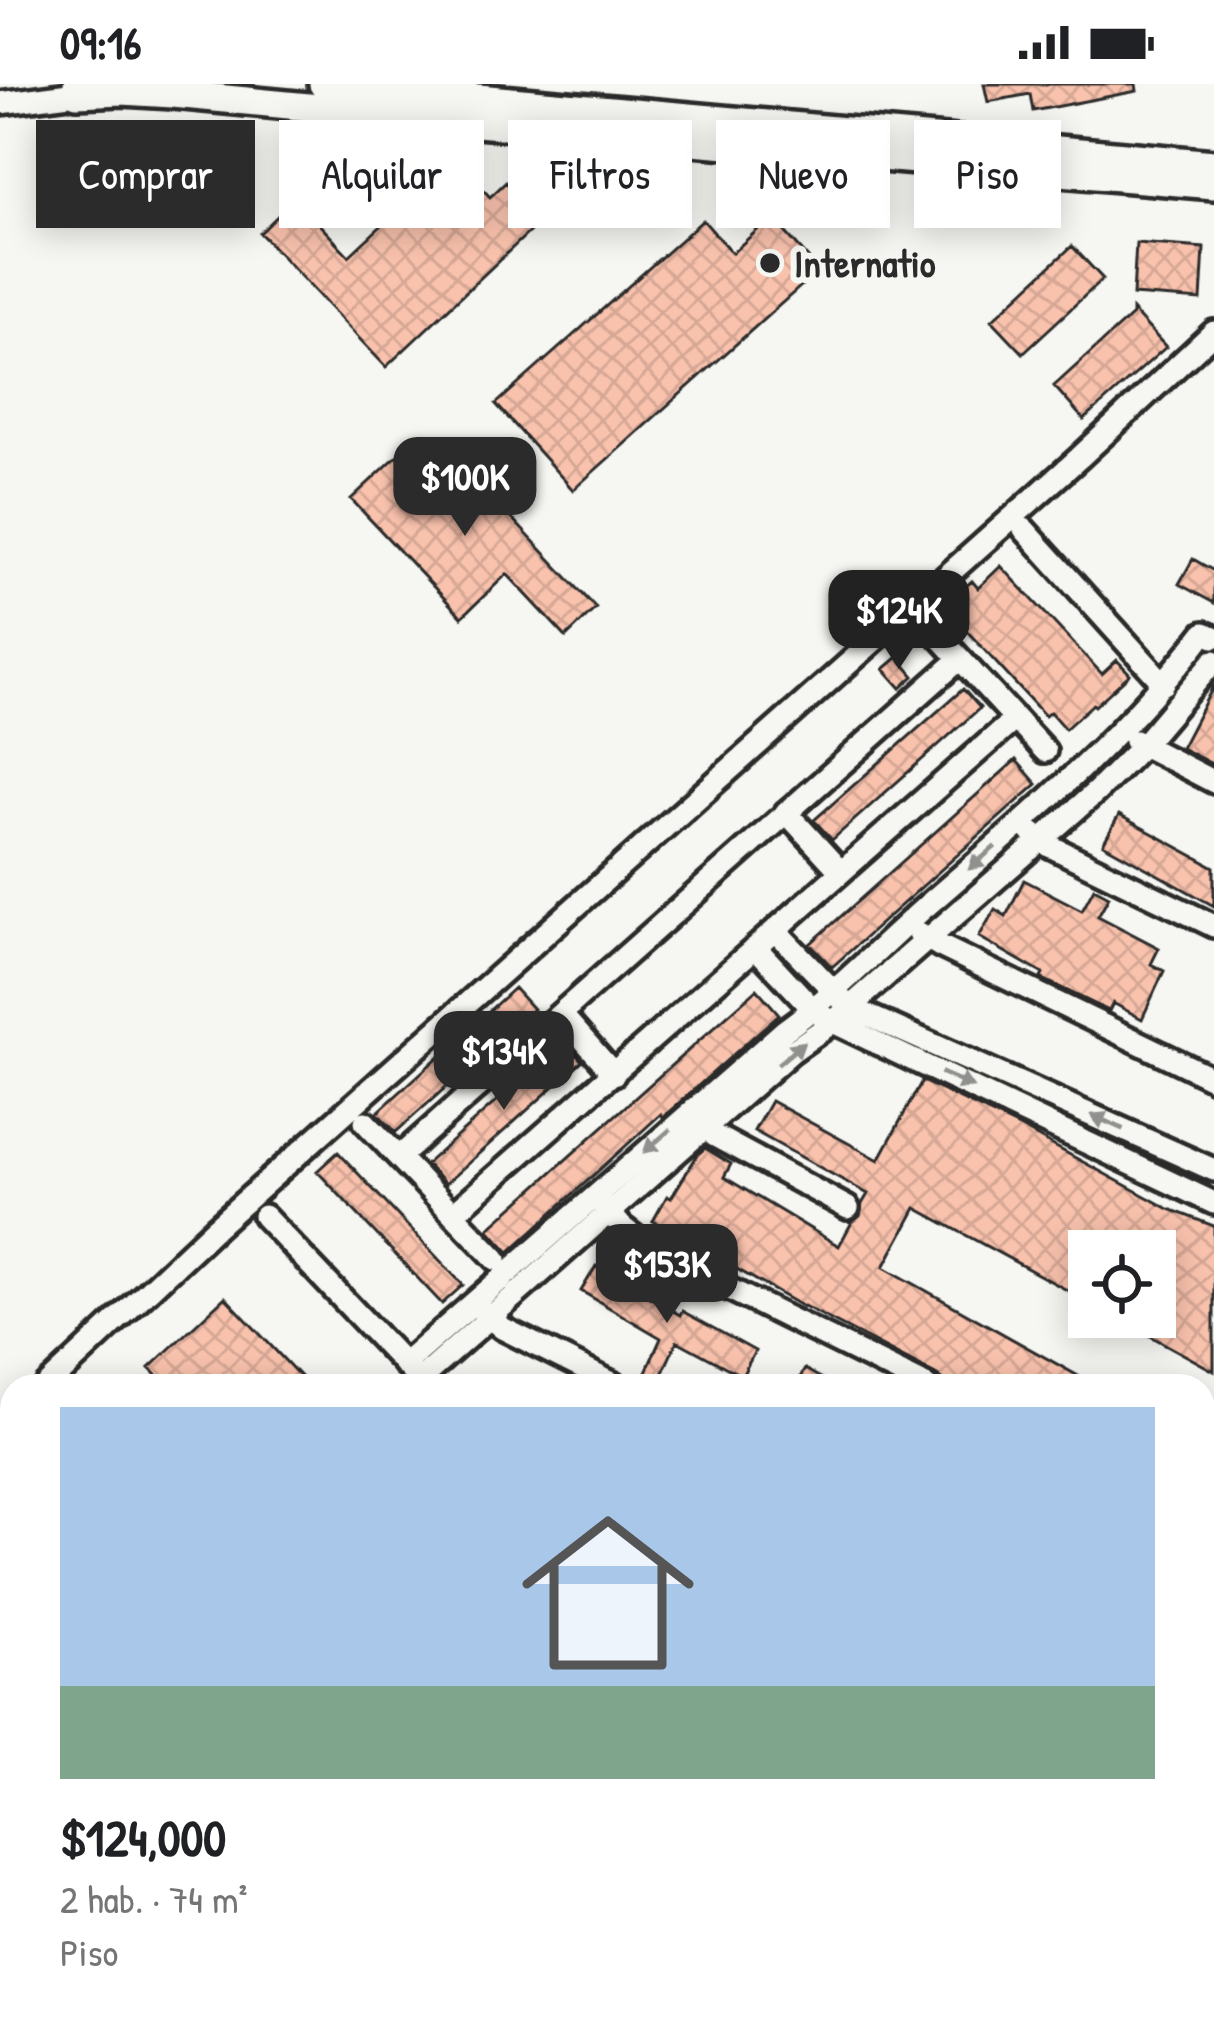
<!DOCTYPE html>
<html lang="es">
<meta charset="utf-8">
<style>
body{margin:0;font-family:"Patrick Hand",sans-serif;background:#f2f2f2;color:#202124;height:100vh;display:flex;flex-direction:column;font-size:45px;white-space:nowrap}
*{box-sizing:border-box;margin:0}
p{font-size:39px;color:#757577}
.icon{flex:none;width:66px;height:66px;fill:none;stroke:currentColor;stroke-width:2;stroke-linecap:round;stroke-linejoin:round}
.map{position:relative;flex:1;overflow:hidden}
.drawer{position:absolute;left:0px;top:1290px;width:1215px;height:663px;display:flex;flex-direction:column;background:#fff;border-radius:36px 36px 0 0;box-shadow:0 6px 30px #0003}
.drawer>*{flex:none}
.hud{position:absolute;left:36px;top:36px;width:1143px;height:108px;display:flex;gap:24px}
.controls{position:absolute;left:1068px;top:1146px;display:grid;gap:24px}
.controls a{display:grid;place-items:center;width:108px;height:108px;border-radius:0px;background:#fff;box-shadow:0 6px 30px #0003;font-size:60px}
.price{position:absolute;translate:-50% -102px;padding:0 27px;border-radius:24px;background:#2b2b2b;color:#fff;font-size:39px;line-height:78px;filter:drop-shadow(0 3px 6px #0008)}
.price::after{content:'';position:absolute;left:50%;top:72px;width:36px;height:27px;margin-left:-18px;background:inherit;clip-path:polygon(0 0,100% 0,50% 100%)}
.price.current{background:#222;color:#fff}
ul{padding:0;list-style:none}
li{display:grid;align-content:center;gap:24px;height:636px;padding:0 60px}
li+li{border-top:3px solid #e0e0e0}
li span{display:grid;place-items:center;height:372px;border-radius:0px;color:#555}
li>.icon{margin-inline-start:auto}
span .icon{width:216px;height:216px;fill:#fffc;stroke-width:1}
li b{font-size:51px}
.chip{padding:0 42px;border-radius:0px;background:#fff;box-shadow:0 6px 30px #0003;font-size:42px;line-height:108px}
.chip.current{background:#2b2b2b;color:#fff}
.status{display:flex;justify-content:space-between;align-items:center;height:84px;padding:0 60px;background:#fff;direction:ltr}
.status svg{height:33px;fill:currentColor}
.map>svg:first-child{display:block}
</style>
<div class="status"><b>09:16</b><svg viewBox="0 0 49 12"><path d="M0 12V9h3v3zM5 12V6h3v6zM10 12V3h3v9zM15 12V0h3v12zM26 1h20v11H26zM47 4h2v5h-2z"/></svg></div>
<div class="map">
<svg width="1214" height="1951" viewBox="0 0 1214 1951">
<defs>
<pattern id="building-cross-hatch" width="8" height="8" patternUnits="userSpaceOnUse" patternTransform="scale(3)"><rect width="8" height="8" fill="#f9c2ad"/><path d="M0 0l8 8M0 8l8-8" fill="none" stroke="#d6a795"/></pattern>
</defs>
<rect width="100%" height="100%" fill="#f6f6f2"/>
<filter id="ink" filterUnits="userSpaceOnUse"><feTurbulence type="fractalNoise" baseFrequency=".00833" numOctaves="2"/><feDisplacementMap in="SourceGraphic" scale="24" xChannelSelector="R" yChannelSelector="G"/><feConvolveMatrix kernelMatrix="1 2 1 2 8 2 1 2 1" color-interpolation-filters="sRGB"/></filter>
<g filter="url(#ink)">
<path fill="#f7e6dd" d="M0,1461L12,1473V1941H124L112,1951H0Z
M244,1941H481L492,1951H231Z"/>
<path fill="url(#building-cross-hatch)" stroke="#2b2b2b" stroke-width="3" d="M984,0H1136L1137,7L1033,27L1030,10L988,18Z
M441,86L456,102L468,90L490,113L506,98L542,136L386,283L260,149L295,115L349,172Z
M772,133L819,186L573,406L496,320L703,136L732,169Z
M1136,159L1204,164L1201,216L1133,211Z
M1072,162L1103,195L1023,269L992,236Z
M1132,226L1166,263L1084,336L1054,302L1132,231Z
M444,362L596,524L566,553L507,490L462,533L351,415L399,370L416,388Z
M1193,475L1214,487V519L1179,500Z
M1001,482L1102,590L1117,576L1130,590L1095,622L1093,620L1065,645L1050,628L1045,632L944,522L972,497L978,504Z
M898,573L914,592L901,604L884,585Z
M1214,601V676L1212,680L1181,664Z
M963,605L980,624L832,756L814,736Z
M1016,676L1037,700L832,883L810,860Z
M1119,731L1214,783V822L1103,760Z
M1024,796L1082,826L1094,804L1109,812L1098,832L1159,864L1151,880L1164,887L1142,935L1113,919L1109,927L1041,894L1043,890L979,853L995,825L1006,832Z
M514,904L533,925L396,1048L377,1029Z
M757,905L779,930L663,1033L661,1030L509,1168L488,1145Z
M564,957L582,977L445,1100L426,1080Z
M922,997L1021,1044L1169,1125L1214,1142V1287L1116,1233H1155V1167H1089V1218L916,1124L884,1183L1096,1302H951L933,1289L804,1222L803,1223L653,1137L667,1112L671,1114L698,1070L705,1064L731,1080L724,1093L839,1162L852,1138L860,1132L862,1120L868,1110L754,1047L771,1017L879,1076Z
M338,1068L463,1201L442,1220L317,1087Z
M596,1182L680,1231L682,1227L755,1267L742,1292L677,1257L659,1297L645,1290L661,1254L581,1207Z
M225,1213L309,1302H167L149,1284Z
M805,1285L834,1302H795Z"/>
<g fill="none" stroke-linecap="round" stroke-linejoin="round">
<g stroke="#2b2b2b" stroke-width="30">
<path id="street" d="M0,19L77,9
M1024,445L1164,600
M928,540L1045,667
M1135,657L1214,698
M786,728L841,788
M1031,748L1048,761L1214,842
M777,848L849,923L1214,1086
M919,849L940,862L1214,995
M757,865L813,925L833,938L1214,1119
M561,930L614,990
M700,1036L715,1052L848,1124
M365,1038L496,1175
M399,1073L960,575
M604,1122L622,1143L656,1169L926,1302
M453,1130L1015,635
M264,1132L412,1288
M482,1227L502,1244L618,1302
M404,1280L785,946C835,910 877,866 923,825C1022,739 1124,654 1204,549L1214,553
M419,1296L791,968L833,938L1096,708L1142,662L1214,577
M47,1302L215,1144L1079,374L1214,248
M0,1346L12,1335"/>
</g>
<g stroke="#2b2b2b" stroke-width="36">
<path id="secondary" d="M77,0V9L122,7L173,10L477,39L1214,101
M323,0L1214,80"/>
</g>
<use href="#street" stroke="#f6f6f2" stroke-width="21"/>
<use href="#secondary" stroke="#f6f6f2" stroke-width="27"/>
</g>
<defs><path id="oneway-solid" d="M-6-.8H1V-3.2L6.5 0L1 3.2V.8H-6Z" transform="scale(3)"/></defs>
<g fill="#90908e">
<use href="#oneway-solid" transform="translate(982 774) rotate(139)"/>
<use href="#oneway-solid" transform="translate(791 969) rotate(-40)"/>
<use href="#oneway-solid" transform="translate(957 996) rotate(25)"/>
<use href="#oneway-solid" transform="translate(1107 1038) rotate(-156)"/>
<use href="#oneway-solid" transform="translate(657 1057) rotate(139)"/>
</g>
</g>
<circle fill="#2b2b2b" stroke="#f6f6f2" stroke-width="4.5" cx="770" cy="179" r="12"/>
<g text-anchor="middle" stroke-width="12" stroke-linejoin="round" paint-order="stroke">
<g font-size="39" font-weight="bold" fill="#2b2b2b" stroke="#f6f6f2" text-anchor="start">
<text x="794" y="193">Internatio</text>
</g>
</g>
</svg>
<div class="controls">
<a><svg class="icon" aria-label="locate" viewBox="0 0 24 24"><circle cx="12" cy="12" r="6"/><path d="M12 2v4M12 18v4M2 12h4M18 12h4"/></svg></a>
</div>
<b class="price" style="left:465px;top:455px">$100K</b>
<b class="price current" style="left:899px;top:588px">$124K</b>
<b class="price" style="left:504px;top:1029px">$134K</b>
<b class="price" style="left:667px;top:1242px">$153K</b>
<div class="hud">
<a class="chip current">Comprar</a>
<a class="chip">Alquilar</a>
<a class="chip">Filtros</a>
<a class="chip">Nuevo</a>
<a class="chip">Piso</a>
</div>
<section class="drawer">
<ul>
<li><span style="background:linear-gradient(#a9c7e8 75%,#7fa58c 0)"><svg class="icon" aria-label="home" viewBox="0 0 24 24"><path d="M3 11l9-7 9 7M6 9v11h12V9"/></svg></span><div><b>$124,000</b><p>2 hab. · 74 m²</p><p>Piso</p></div></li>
</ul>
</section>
</div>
